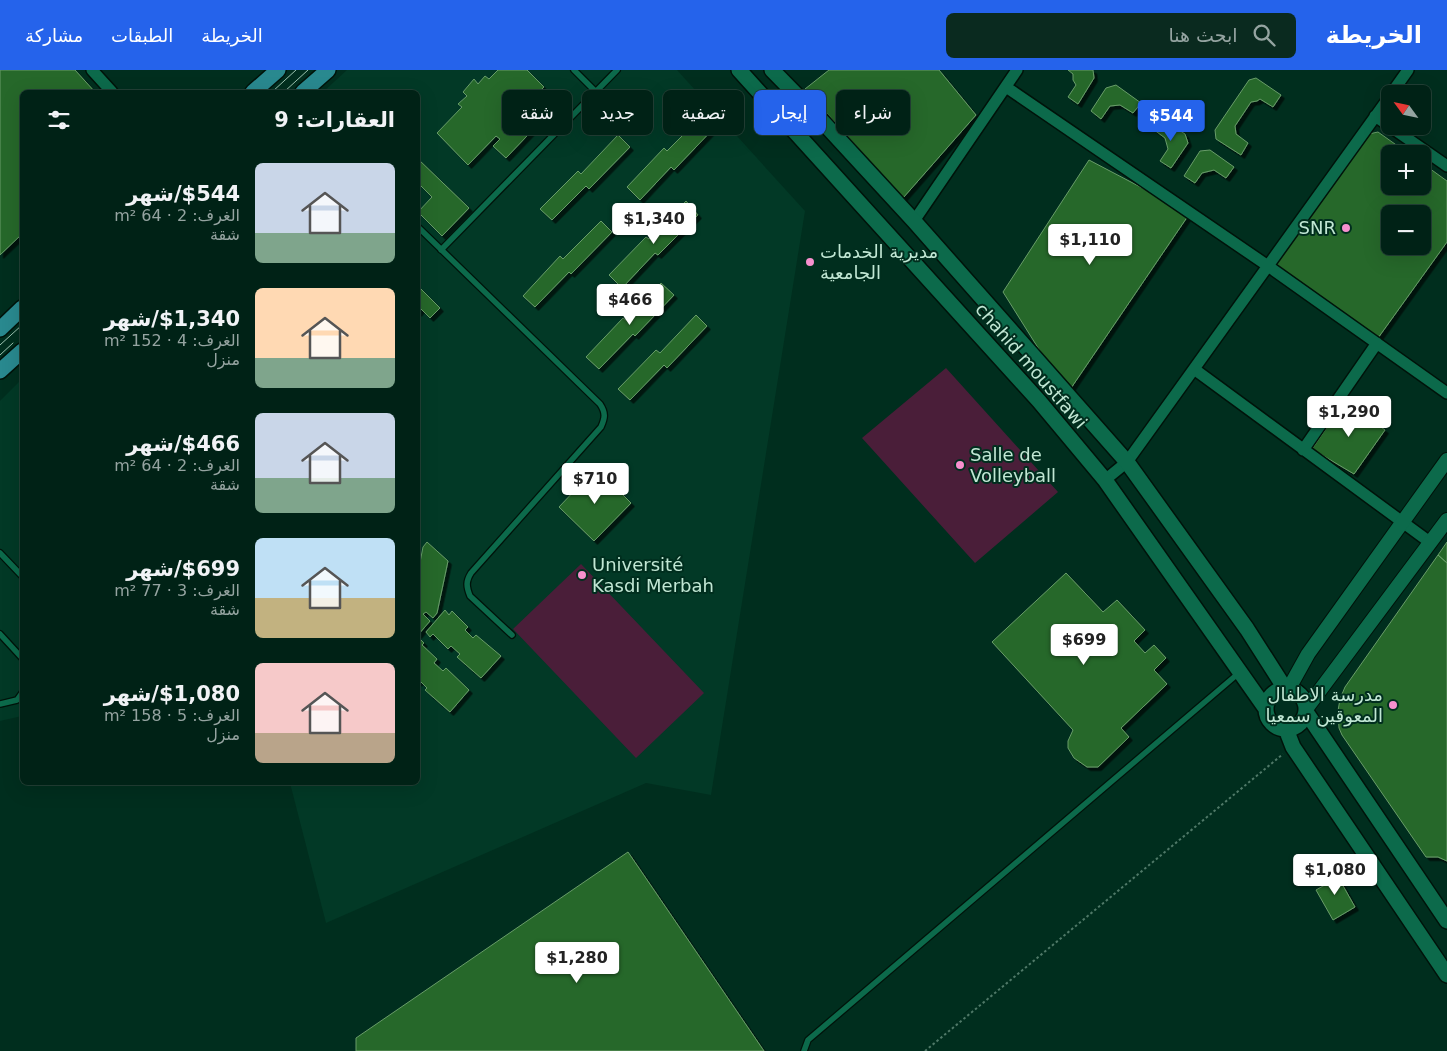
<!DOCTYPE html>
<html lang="ar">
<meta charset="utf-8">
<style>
body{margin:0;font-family:"DejaVu Sans",Vazirmatn,sans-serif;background:#0a2a1f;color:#f1f3f6;direction:rtl;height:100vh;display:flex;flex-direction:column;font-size:19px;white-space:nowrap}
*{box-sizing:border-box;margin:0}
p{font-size:16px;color:#95a4a1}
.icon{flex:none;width:28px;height:28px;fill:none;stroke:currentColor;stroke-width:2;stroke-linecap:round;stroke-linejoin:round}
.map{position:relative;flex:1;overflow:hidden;direction:ltr}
.drawer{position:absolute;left:20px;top:20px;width:400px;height:695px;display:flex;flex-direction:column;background:#002216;border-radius:8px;box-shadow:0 5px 20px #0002,0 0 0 1px #223f35;direction:rtl}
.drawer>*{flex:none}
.banner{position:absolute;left:435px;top:20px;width:475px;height:45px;direction:rtl;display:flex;gap:10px}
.needle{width:32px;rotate:303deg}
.controls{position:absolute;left:1381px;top:15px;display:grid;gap:10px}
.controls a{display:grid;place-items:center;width:50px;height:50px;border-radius:8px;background:#002216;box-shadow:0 5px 20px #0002,0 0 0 1px #223f35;font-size:25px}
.price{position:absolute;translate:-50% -42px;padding:0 11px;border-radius:5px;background:#fff;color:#222;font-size:16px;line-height:32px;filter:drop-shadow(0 1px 2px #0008)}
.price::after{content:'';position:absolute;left:50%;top:30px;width:15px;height:11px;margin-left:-8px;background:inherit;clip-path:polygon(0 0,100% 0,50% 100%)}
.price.on{background:#2563eb;color:#fff}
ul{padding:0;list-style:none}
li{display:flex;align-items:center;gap:15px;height:125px;padding:0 25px}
li span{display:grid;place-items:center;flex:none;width:140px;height:100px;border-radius:8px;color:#555}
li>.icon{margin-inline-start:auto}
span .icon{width:60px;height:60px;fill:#fffc;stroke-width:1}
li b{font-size:21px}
h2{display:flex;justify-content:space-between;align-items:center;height:60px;padding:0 25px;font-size:21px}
.chip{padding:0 18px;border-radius:8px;background:#002216;box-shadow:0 5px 20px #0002,0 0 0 1px #223f35;font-size:18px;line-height:45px}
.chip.on{background:#2563eb;color:#fff}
header{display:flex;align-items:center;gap:30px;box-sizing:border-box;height:70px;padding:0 25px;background:#2563eb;color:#fff}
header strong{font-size:24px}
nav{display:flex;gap:28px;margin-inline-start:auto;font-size:18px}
.search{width:350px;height:45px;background:#0a2a1f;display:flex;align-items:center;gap:12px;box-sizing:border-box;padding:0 18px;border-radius:8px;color:#95a4a1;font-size:19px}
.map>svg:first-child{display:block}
</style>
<header>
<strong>الخريطة</strong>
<div class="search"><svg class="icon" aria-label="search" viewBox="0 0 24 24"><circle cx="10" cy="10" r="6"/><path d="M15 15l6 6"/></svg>ابحث هنا</div>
<nav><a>الخريطة</a><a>الطبقات</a><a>مشاركة</a></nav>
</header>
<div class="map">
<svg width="1447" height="981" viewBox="0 0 1447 981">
<defs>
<filter id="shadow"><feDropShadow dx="3.5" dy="3.5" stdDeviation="0" flood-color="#0009"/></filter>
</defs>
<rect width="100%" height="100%" fill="#002e1e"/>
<path fill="#023926" d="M347,0H677L805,141L711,725L646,713L326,853L290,713L418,712V22H323Z
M22,309V646L0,651V331Z"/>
<path fill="#4a1e39" d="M946,298L1058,422L975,493L862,368Z
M581,494L704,623L636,688L513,559Z"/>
<path fill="#256729" stroke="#699d69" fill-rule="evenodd" filter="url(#shadow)" d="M0,0H75L95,22H22V164L0,185Z
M498,0H527L544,17L521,39L525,43L531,37L544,48L506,88L493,76L500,69L496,66L468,95L437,63L462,37L458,34L467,26L463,22L474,9L478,14L485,6L489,9Z
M829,0H939L976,45L903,128L805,19Z
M1068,0H1093L1094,8L1078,34L1068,27L1076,15L1073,10V4Z
M1256,8L1281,25L1273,37L1260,29L1257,31L1251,32L1235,56L1236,64L1248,73L1241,85L1216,69L1215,60L1249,10Z
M1116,15L1141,33L1133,43L1120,35L1110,36L1101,49L1091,41L1106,18Z
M704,44L716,56L674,100L671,97L640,130L627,117L664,78L667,81Z
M1161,48L1185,64L1188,73L1171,98L1160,91L1168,79L1165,68L1153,59Z
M1378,62L1409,84H1390V116H1422V93L1447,111V172L1378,268L1275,195L1369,64ZM1390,144H1422V176H1390Z
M618,65L630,77L589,119L586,116L552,150L540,139L578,101L581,104Z
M1210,80L1234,97L1226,108L1214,100L1202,103L1195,113L1184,106L1200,81Z
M418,89L469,138L442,166L418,142L432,127L418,113Z
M1089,90L1190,143L1067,324L1003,222Z
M686,131L698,145L658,185L655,183L622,218L609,205L646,167L649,169Z
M601,151L612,162L571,204L569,202L535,237L523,226L560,186L563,189Z
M661,213L674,225L635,266L633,264L599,299L586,287L623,248L626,250Z
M418,216L440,238L430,248L421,239L418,243Z
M696,245L707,256L667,298L664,295L630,330L618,319L656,280L660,283Z
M1345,331L1385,360L1354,404L1312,379Z
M596,398L631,433L594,471L559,437Z
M427,472L448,491L437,543L433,548L426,542L423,544L430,551L418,565V539L420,536L418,534L420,529L418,527V503L423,477Z
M1447,472V493L1438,485Z
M1438,485L1447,493V791L1438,787H1426L1342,665L1339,658L1338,641L1340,629L1345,617Z
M1066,503L1103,542L1117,530L1145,560L1134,571L1145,583L1154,575L1166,588L1154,600L1167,614L1121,658L1129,667L1098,697H1087L1074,688L1068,678V671L1073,660L992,572Z
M445,540L449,545L452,541L468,557L465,560L473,568L476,565L501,586L481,608L457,587L460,584L451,576L448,579L433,564L430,567L426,562Z
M420,569L424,573L422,575L437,589L434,593L443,601L446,598L469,620L450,642L425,620L427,618L420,611L418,613V572Z
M628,782L764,981H356V968Z
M1333,798L1355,837L1333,850L1316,820L1330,812L1325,802Z"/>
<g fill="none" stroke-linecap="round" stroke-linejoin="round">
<g stroke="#00130a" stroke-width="8">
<path id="service" d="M574,0L596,22
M418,157L600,334C606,343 605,348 601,357L471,503C466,511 466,516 470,526L512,565
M441,180L617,0
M0,483L22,506
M0,564L22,588
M0,634L17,630L22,623
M804,981L808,970L1240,602"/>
</g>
<g stroke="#00130a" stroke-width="14">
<path id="minor" d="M92,0L112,22
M1006,17L1268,196L1447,323
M1391,24L1408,0
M1375,46L1447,96
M914,151L1017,0
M1194,299L1431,473
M1303,380L1377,273
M1105,410L1127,392L1390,26"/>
</g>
<g stroke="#00130a" stroke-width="16">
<path id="tertiary" d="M1288,620L1308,584L1447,390
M1306,639L1447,450"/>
</g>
<g stroke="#00130a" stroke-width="18">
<path id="secondary" d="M739,0L1039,331L1105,410L1266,639
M772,0L821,50L914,151L1127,392L1247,559L1286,620
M1266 639a20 20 0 1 1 40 0a20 20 0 1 1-40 0Z
M1306,642L1447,851
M1286,659L1293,677L1447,905"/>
</g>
<g stroke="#00130a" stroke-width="18">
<path id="primary" d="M253,22L278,0
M303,22L328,0
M0,259L22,238
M0,301L22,281"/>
</g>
<path stroke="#4f7968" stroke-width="2" stroke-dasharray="2.5 2.5" stroke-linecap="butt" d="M925,981L1283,684"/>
<use href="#service" stroke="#0c6a4b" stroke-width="5.5"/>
<use href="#minor" stroke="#0c6a4b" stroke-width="11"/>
<use href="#tertiary" stroke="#0c6a4b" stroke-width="14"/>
<use href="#secondary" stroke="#0c6a4b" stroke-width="15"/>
<use href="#primary" stroke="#29898f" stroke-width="15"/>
<path stroke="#9bc2b0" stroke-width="1" d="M272,22L296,0
M284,22L308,0
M0,275L22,255
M0,285L13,273"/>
</g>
<g fill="#f790ce" stroke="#002e1e" stroke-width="2">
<circle cx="1346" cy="158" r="5"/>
<circle cx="810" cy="192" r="5"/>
<circle cx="960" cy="395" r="5"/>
<circle cx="582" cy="505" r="5"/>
<circle cx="1393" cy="635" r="5"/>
</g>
<g text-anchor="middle" stroke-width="4" stroke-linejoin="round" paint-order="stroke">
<g font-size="18" fill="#c1e7d4" stroke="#002e1e" text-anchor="start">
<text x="1336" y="164" text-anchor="end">SNR</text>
<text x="820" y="188">مديرية الخدمات<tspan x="820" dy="21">الجامعية</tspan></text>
<text x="970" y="391">Salle de<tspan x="970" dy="21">Volleyball</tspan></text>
<text x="592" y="501">Université<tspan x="592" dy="21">Kasdi Merbah</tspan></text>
<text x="1383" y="631" text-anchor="end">مدرسة الاطفال<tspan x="1383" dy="21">المعوقين سمعيا</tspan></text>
</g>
<g font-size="18" fill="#c1e7d4" stroke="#002e1e">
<text transform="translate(1031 296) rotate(49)" y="6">chahid moustfawi</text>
</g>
</g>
</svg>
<div class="controls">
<a><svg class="needle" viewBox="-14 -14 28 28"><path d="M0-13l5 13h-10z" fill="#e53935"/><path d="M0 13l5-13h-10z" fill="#95a4a1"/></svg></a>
<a>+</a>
<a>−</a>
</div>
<b class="price on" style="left:1171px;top:72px">$544</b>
<b class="price" style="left:654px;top:175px">$1,340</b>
<b class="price" style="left:1090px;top:196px">$1,110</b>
<b class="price" style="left:630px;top:256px">$466</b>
<b class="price" style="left:1349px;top:368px">$1,290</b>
<b class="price" style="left:595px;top:435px">$710</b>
<b class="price" style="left:1084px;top:596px">$699</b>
<b class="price" style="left:1335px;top:826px">$1,080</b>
<b class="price" style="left:577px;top:914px">$1,280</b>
<div class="banner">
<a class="chip">شراء</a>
<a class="chip on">إيجار</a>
<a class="chip">تصفية</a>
<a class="chip">جديد</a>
<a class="chip">شقة</a>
</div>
<section class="drawer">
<h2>العقارات: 9<svg class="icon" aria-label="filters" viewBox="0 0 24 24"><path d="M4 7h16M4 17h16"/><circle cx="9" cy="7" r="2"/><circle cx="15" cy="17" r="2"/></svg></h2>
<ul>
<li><span style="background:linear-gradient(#c9d6e8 70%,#7fa58c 0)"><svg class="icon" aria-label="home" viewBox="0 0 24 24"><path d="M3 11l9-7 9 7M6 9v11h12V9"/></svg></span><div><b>$544/شهر</b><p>الغرف: 2 · 64 m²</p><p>شقة</p></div></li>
<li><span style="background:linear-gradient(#ffd9b3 70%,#7fa58c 0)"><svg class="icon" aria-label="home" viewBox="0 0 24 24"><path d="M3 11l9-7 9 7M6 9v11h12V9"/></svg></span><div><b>$1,340/شهر</b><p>الغرف: 4 · 152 m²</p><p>منزل</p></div></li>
<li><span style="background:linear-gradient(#c9d6e8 65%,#7fa58c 0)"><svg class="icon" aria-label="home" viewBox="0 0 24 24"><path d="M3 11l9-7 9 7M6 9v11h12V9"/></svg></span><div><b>$466/شهر</b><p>الغرف: 2 · 64 m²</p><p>شقة</p></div></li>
<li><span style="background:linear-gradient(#bfe0f5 60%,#c2b280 0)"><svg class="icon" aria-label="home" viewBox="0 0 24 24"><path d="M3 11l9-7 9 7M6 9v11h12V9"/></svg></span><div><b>$699/شهر</b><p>الغرف: 3 · 77 m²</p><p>شقة</p></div></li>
<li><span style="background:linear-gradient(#f6c9c9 70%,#b9a48a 0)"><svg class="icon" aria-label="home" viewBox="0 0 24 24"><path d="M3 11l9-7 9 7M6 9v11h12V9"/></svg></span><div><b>$1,080/شهر</b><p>الغرف: 5 · 158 m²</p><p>منزل</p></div></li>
</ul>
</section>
</div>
